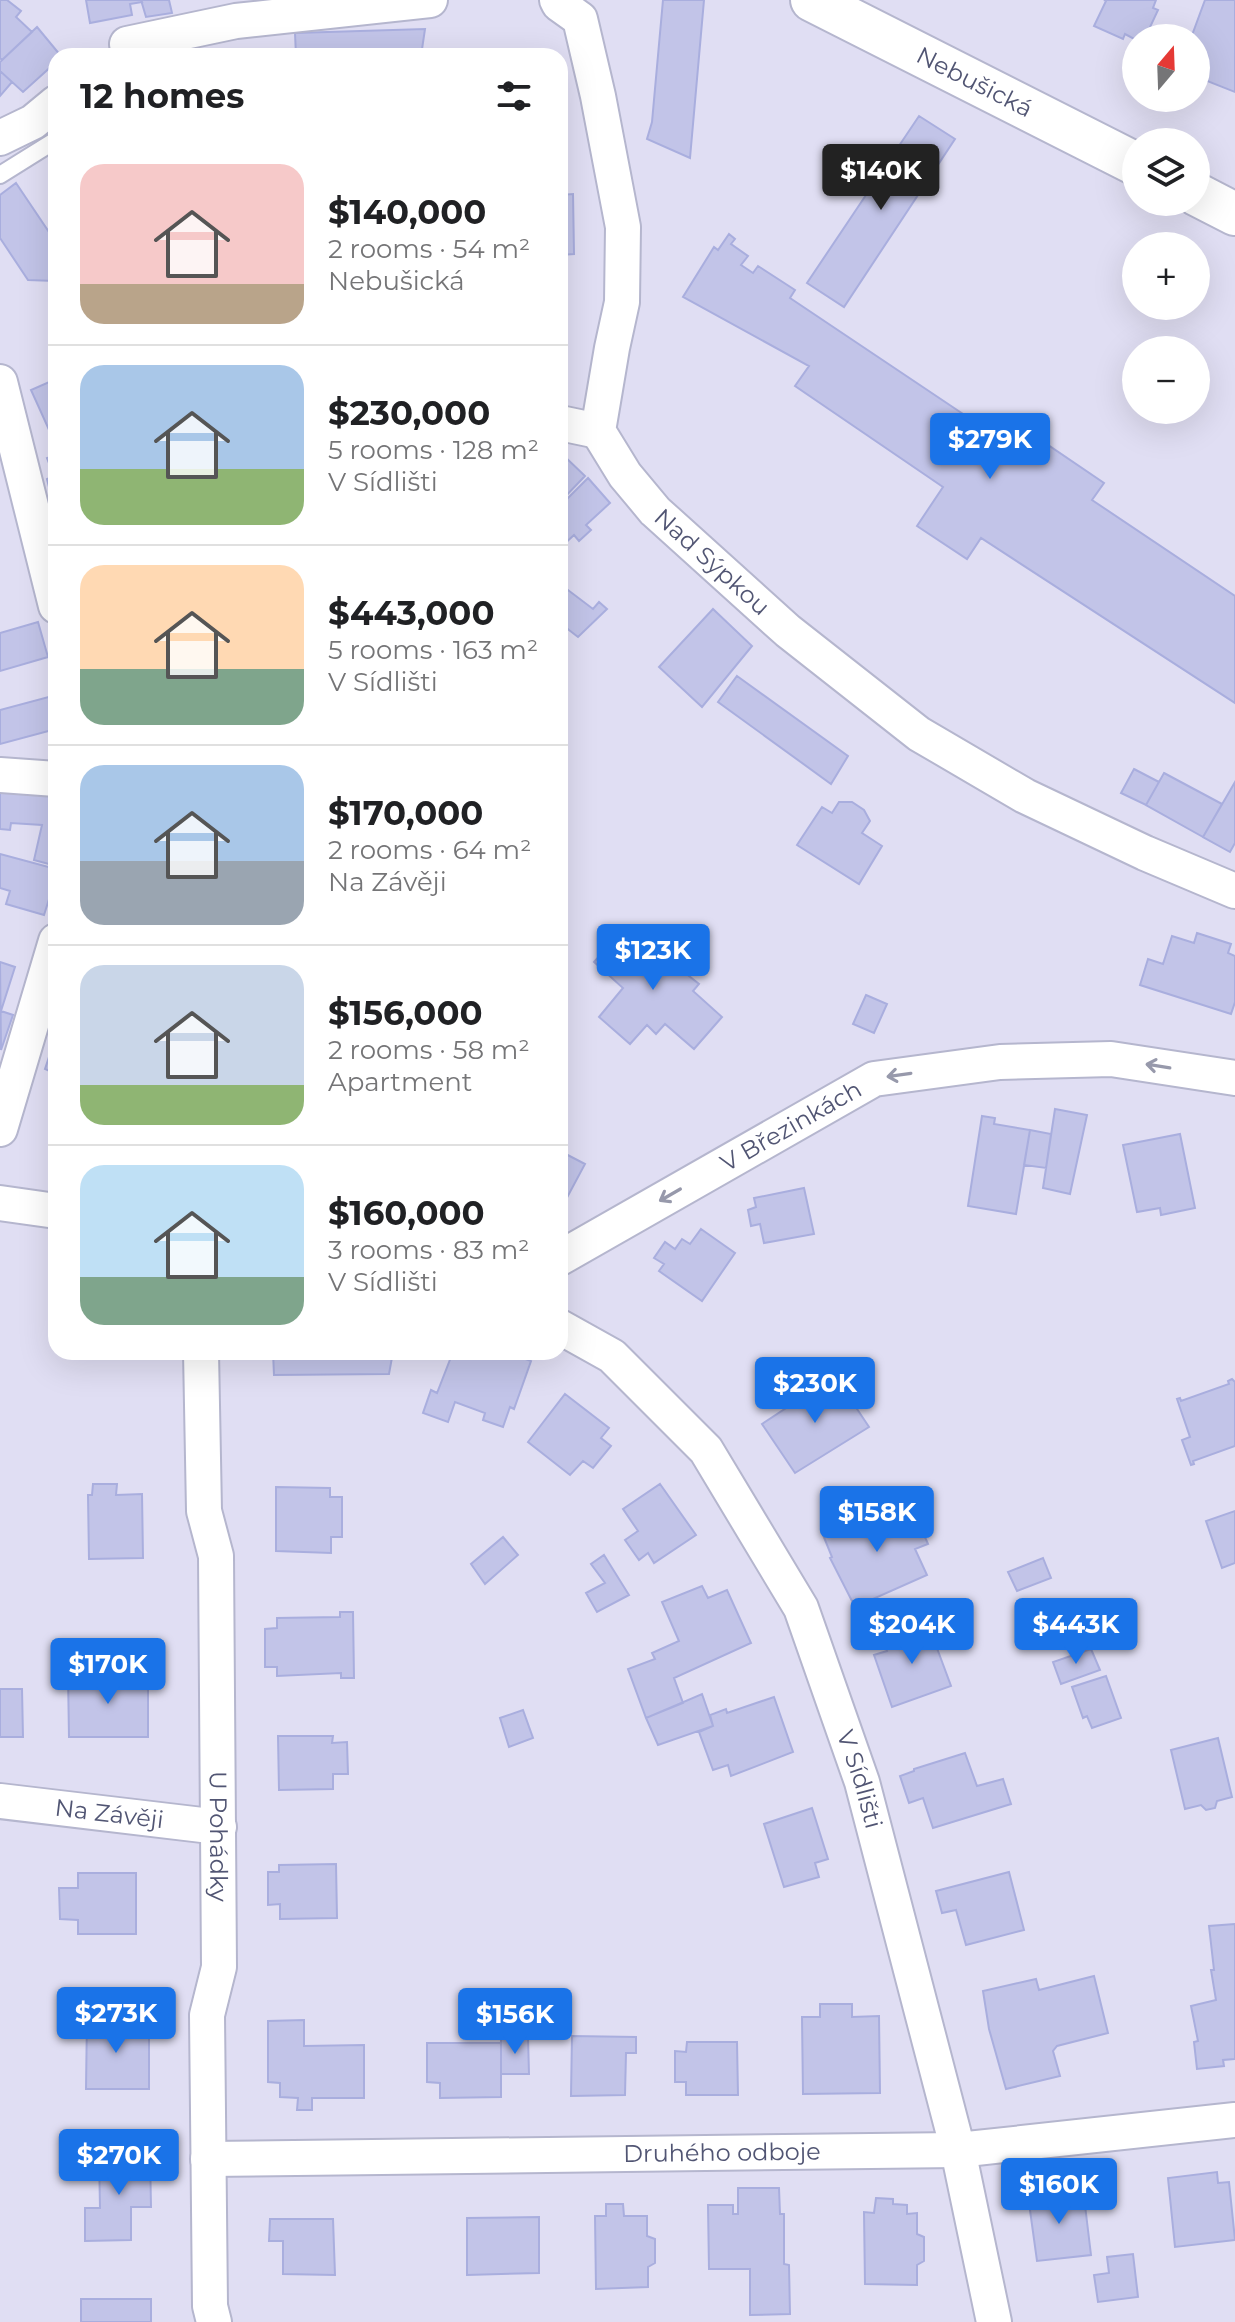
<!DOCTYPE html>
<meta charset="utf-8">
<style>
body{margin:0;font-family:Montserrat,sans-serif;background:#f6f6f6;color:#202124;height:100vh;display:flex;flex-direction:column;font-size:30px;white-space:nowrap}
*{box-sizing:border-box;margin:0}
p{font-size:26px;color:#757577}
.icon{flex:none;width:44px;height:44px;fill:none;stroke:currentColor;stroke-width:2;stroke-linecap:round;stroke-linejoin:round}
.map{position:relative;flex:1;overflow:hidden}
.side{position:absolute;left:48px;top:48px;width:520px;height:1312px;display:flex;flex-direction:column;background:#fff;border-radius:24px;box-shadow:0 8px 32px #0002}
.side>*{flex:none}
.needle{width:52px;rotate:19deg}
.buttons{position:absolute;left:1122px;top:24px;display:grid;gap:16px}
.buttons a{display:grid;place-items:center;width:88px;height:88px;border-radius:50%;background:#fff;box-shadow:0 8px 32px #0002;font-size:40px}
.price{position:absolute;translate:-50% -68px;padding:0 18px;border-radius:8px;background:#1a73e8;color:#fff;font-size:26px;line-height:52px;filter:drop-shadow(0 2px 4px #0008)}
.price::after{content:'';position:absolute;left:50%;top:48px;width:24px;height:18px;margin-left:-12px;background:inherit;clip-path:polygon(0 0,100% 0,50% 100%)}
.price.on{background:#222;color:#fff}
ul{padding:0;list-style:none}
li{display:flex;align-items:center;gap:24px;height:200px;padding:0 32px}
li+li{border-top:2px solid #e0e0e0}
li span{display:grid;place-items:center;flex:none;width:224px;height:160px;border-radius:24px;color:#555}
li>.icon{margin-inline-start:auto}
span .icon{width:96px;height:96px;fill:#fffc;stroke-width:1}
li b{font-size:34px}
h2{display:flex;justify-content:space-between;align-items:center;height:96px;padding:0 32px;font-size:34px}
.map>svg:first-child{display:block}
</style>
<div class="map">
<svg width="1235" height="2322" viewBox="0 0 1235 2322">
<rect width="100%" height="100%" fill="#eeecfb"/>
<path fill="#e0def3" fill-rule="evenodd" d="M0,0H1235V2322H0ZM1136,38H1196V98H1136ZM56,56H560V1352H56ZM1136,142H1196V202H1136ZM1136,246H1196V306H1136ZM1136,350H1196V410H1136Z"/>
<path fill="#c2c4e8" stroke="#a9aede" stroke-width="2" d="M0,0H7L21,11L16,17L32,32L2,60L0,58Z
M86,0H141L142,2L130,4L132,15L90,23Z
M141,0H169L172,13L146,17Z
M663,0H704L690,158L647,139L652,122Z
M1104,0H1156L1153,8L1158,10L1145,38L1136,40L1125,34L1123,39L1094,26L1106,1Z
M1205,0H1235V92L1205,80L1203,86L1196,84V38H1191Z
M37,27L61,56H56V66L54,64L23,92L0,71V62Z
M425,29L421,56H296L295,33Z
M0,71L12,82L0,96Z
M919,116L955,139L844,307L807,283Z
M16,183L49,232L56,227L55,281L28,280L0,238V195Z
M573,194L574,254L560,255V195Z
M729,234L735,239L731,244L748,256L741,265L753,273L758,266L795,290L790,298L984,428L987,425L991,428L989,431L1033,461L1045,443L1104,483L1092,500L1235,596V703L981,538L967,559L917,526L943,487L795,386L809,366L683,297L714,247L718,250Z
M56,379V440L54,441L31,390Z
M562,454L585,476L560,502V455Z
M56,455V489L50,491L47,479L54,476L47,458Z
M588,478L610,503L586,525L591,530L579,541L574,535L560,548V506Z
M560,584L593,609L599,602L607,609L578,637L560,623Z
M713,609L752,646L702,707L659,667Z
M38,622L48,657L0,671V633Z
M737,676L848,756L831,784L718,702Z
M56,695V729L0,744V710Z
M1134,769L1159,782L1146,805L1121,793Z
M1164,773L1222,804L1203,837L1146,805Z
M1235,782V843L1230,852L1203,837Z
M0,791L56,796V866L34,860L42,825L11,823L10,830L0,829Z
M839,802H852L864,810L870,821L862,833L882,846L859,884L797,845L822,807L832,813Z
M0,854L56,869V877L44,915L6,904L10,891L0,888Z
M622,931L634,942L645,931L692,972L689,976L699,984L693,991L722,1017L694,1049L665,1024L656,1034L647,1025L630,1044L599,1017L623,988L594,962Z
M1197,933L1231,944L1228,953L1235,956V1002L1231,1014L1140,985L1148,959L1163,964L1172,936L1194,943Z
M0,962L15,967L1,1011L13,1015L1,1050Z
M866,995L887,1004L874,1033L853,1024Z
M56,1036V1074L45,1069Z
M1055,1109L1087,1115L1070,1194L1043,1188Z
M982,1116L995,1118L994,1124L1030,1130L1016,1214L968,1206Z
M1030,1130L1051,1134L1046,1168L1024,1165Z
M1180,1134L1195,1208L1161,1215L1160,1208L1137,1212L1123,1145Z
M560,1151L585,1164L562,1207L560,1206Z
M804,1188L814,1234L764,1243L760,1224L751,1226L748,1210L756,1207L754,1198Z
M701,1229L735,1253L702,1301L659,1271L664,1264L654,1258L665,1242L675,1249L682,1239L690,1244Z
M273,1352H393L389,1374L274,1375Z
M453,1352H506L531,1361L514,1409L510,1407L503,1427L483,1420L485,1413L455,1402L448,1422L423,1413L431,1390L437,1393Z
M835,1376L869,1427L795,1473L762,1424Z
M1232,1379L1235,1382V1446L1193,1461L1194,1464L1191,1465L1182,1440L1190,1437L1177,1399L1180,1398L1181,1401L1229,1384L1228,1381Z
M565,1394L609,1428L601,1438L611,1446L593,1468L583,1461L570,1475L528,1442Z
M93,1484H117L116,1495L142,1494L143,1558L89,1559L88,1495H92Z
M660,1484L696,1535L654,1563L648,1553L639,1560L625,1540L638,1531L623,1509Z
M276,1487L330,1488V1497H342V1537H331V1553L276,1551Z
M895,1504L902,1519L915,1514L928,1544L915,1549L927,1575L855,1607L830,1558L832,1557L823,1535Z
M1235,1511V1563L1222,1568L1206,1521Z
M503,1537L518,1555L485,1584L471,1564Z
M604,1555L629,1595L597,1612L586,1593L605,1583L591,1564Z
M1043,1558L1051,1578L1017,1591L1008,1572Z
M702,1586L708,1598L727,1590L751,1643L674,1678L683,1703L646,1718L628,1669L655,1659L652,1653L679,1641L662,1602Z
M340,1612H353L354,1678H341V1673L277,1676V1667H265V1629L277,1628V1618L340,1617Z
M928,1624L951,1686L892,1707L874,1655L887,1651L883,1641Z
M1091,1649L1100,1670L1061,1684L1053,1662Z
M142,1674V1686H148V1737H69L68,1675Z
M1106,1676L1121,1718L1092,1728L1087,1716L1083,1718L1072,1687Z
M0,1689H22L23,1737H0Z
M702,1694L713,1726L658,1745L646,1718Z
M774,1697L793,1752L731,1776L728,1765L713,1770L699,1732L713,1726L710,1715L726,1709L727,1713Z
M523,1710L533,1738L509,1747L500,1718Z
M278,1736H333L332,1743L347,1742L348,1774H333V1789L279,1790Z
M1218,1738L1232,1797L1217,1801L1215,1808L1206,1810L1201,1805L1185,1809L1171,1750Z
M965,1753L977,1786L1003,1779L1011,1804L933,1828L923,1798L909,1803L900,1776L914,1771V1769Z
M812,1808L828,1859L815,1863L819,1877L784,1887L764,1824Z
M336,1864L337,1918L280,1919V1904L268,1905V1872H279V1865Z
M1009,1872L1024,1930L966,1945L956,1910L942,1913L936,1891Z
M78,1873H136V1934H78V1920L60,1919L59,1888H78Z
M1235,1924V2059L1223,2060L1224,2066L1197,2069L1194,2042L1198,2041L1191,2006L1216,2000L1211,1970H1214L1209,1926Z
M1094,1976L1108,2033L1057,2046L1053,2051L1060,2076L1006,2089L989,2029L983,1991L1036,1979L1039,1990Z
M820,2004H852V2017L879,2016L880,2093L803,2094L802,2017H820Z
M87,2016H124V2031H149V2089H86Z
M304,2020V2046L364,2045V2098H312V2110H297L298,2098L280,2097V2083L268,2082V2021Z
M572,2036L636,2037V2053H626L625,2095L571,2096Z
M501,2037H528L529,2074H501Z
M687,2042H737L738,2095H686V2082H675V2051L686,2052Z
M427,2043H501V2097L440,2098V2083L427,2082Z
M99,2155H150L151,2207H131V2240L85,2241V2208H100Z
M1217,2172L1218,2183L1229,2182L1235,2240L1175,2247L1168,2178Z
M738,2188H779L780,2214H784V2264L789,2265L790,2314L750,2315V2269H709L708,2205H733V2214H738Z
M1065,2188L1066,2199L1084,2197L1091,2255L1037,2261L1029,2203L1035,2202L1034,2191Z
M876,2198L893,2199V2204L907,2205V2214L917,2213V2234L924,2237V2261L917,2265V2285L865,2284L864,2212L874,2213Z
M606,2204H623L624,2216H647V2236L655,2239V2263L648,2267V2287L596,2289L595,2216H606Z
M539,2217V2273L467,2275V2218Z
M270,2219H333L335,2275L283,2274V2241H269Z
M1133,2254L1138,2297L1098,2302L1094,2275L1109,2273L1107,2257Z
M81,2299H151V2322H81Z"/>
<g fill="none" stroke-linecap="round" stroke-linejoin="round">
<g stroke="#b5b6ce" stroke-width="20">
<path id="service" d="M0,175L56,140"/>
</g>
<g stroke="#b5b6ce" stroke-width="38">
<g id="minor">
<path id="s1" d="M557,0L559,4L580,19L598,96L623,227L622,302L612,348L598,431L625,475L655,511L788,631L919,734L1025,796L1145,853L1235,891"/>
<path d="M127,44L236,21L430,0"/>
<path d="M0,138L33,122L56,103"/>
<path d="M0,382L56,606"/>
<path d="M560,423L598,431"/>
<path d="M0,775L56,779"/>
<path d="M0,1129L56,941"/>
<path d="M0,1203L56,1211"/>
<path id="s2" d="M560,1258L874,1079L1000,1062L1111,1059L1235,1078"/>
<path id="s3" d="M560,1327L612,1356L706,1450L801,1608L862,1782L958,2150L994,2322"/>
<path id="s4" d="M201,1352L204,1511L216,1556L219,1967L207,2015L210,2306L214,2322"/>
<path id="s5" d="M0,1801L219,1827"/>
<path id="s6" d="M208,2159L958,2150L1235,2120"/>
</g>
</g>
<g stroke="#b5b6ce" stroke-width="46">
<g id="tertiary">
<path id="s7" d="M812,0L1136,164"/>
<path d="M1196,194L1235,214"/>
</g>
</g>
<use href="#service" stroke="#fff" stroke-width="16"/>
<use href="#minor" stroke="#fff" stroke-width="34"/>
<use href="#tertiary" stroke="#fff" stroke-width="42"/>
</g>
<defs><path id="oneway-shaft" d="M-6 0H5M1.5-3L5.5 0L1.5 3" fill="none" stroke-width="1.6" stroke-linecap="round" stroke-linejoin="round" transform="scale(2)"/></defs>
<g stroke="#9799ab">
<use href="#oneway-shaft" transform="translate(1158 1066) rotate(-171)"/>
<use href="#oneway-shaft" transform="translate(899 1075) rotate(172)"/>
<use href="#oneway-shaft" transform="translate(670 1195) rotate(150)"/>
</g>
<g text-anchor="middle" stroke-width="6" stroke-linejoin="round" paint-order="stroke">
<g font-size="24" fill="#515573" stroke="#f4f2fd">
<text dy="8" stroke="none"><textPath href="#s7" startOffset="182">Nebušická</textPath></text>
<text dy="8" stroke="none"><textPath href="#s1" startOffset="624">Nad Sýpkou</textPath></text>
<text dy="8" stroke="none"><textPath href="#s2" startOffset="266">V Březinkách</textPath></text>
<text dy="8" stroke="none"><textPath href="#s3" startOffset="558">V Sídlišti</textPath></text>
<text dy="8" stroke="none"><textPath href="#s5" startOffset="110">Na Závěji</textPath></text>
<text dy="8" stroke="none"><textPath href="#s4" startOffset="486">U Pohádky</textPath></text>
<text dy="8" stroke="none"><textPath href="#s6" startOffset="514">Druhého odboje</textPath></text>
</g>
</g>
</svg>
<div class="buttons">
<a><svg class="needle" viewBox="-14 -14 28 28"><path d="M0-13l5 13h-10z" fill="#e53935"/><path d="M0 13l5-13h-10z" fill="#757577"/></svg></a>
<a><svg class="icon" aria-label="layers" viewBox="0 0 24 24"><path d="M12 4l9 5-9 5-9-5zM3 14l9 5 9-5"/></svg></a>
<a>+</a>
<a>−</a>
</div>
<b class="price on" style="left:881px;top:212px">$140K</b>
<b class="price" style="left:990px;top:481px">$279K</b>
<b class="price" style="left:653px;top:992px">$123K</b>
<b class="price" style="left:815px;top:1425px">$230K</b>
<b class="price" style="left:877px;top:1554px">$158K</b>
<b class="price" style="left:912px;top:1666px">$204K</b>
<b class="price" style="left:1076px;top:1666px">$443K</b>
<b class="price" style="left:108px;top:1706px">$170K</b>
<b class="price" style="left:116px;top:2055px">$273K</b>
<b class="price" style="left:515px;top:2056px">$156K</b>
<b class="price" style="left:119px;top:2197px">$270K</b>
<b class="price" style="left:1059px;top:2226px">$160K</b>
<section class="side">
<h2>12 homes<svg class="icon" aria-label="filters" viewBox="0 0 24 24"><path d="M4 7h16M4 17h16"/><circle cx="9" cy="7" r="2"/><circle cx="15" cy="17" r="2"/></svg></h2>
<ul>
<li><span style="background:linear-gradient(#f6c9c9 75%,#b9a48a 0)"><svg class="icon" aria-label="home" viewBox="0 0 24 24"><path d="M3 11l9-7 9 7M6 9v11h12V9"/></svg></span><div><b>$140,000</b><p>2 rooms · 54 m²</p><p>Nebušická</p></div></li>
<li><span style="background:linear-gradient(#a9c7e8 65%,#8fb573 0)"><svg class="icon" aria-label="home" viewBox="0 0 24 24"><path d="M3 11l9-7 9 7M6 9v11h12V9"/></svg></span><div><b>$230,000</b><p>5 rooms · 128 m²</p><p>V Sídlišti</p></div></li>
<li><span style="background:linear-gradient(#ffd9b3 65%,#7fa58c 0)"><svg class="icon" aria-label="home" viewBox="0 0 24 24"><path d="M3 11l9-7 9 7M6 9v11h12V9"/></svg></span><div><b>$443,000</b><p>5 rooms · 163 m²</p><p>V Sídlišti</p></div></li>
<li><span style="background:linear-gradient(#a9c7e8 60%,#9aa5b1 0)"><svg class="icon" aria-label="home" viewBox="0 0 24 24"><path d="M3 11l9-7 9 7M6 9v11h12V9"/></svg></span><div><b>$170,000</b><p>2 rooms · 64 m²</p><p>Na Závěji</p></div></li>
<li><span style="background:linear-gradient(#c9d6e8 75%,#8fb573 0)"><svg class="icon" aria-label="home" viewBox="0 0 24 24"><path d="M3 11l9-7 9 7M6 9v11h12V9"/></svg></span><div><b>$156,000</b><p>2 rooms · 58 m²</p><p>Apartment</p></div></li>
<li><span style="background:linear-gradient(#bfe0f5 70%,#7fa58c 0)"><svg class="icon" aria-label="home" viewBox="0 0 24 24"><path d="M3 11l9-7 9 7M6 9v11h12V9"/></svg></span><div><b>$160,000</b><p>3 rooms · 83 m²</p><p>V Sídlišti</p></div></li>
</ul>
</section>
</div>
